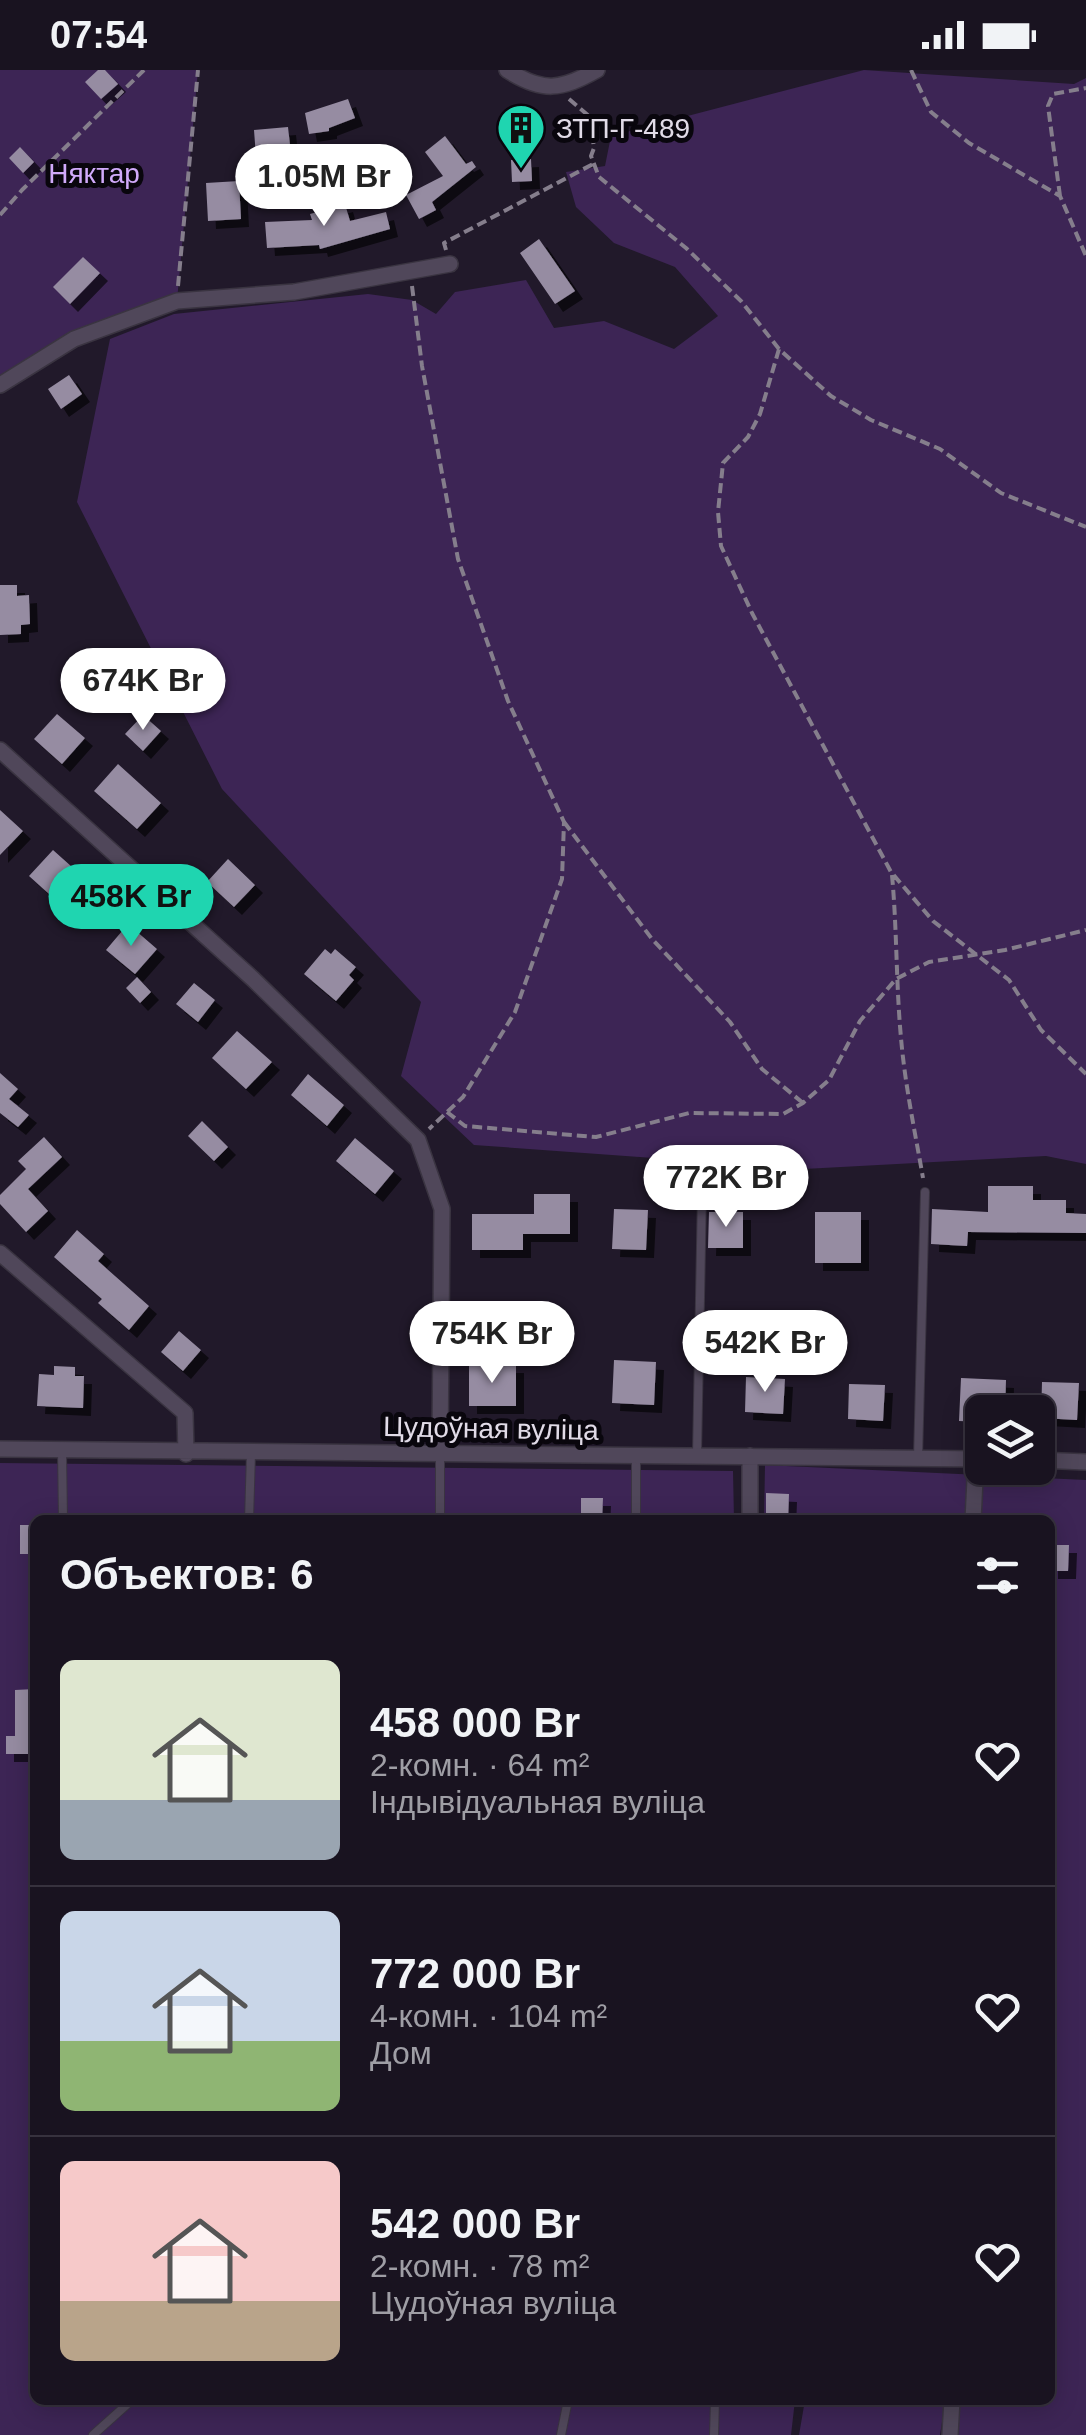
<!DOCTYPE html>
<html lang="ru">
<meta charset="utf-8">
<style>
body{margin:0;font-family:Helvetica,sans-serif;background:#26202d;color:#f1f3f6;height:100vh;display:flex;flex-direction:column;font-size:38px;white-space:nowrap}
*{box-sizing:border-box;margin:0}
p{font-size:32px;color:#9f9ea5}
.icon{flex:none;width:55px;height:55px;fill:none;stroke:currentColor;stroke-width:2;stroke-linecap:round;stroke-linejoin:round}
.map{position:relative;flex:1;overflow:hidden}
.panel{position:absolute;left:30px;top:1445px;width:1025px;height:890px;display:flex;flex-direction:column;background:#191320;border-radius:15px;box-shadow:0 5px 25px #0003,0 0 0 2px #37323e}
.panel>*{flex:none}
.tools{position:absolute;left:965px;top:1325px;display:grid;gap:20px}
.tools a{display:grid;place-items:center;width:90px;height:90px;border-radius:15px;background:#191320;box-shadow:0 5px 25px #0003,0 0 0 2px #37323e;font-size:50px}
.price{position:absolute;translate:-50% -85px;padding:0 22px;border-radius:35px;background:#fff;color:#222;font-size:32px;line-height:65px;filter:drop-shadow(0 2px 5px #0008)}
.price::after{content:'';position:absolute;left:50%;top:60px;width:30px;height:22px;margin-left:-15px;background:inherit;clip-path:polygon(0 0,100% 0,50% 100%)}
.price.active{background:#1fd5b0;color:#111}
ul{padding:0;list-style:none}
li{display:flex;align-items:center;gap:30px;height:250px;padding:0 30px}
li+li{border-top:2px solid #37323e}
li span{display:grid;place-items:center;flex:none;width:280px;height:200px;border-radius:15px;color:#555}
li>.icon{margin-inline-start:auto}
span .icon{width:120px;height:120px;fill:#fffc;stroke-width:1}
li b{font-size:42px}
h2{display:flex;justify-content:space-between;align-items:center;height:120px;padding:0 30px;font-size:42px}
.status{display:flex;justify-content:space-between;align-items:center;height:70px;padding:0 50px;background:#191320;direction:ltr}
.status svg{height:28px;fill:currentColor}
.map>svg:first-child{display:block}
</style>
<div class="status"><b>07:54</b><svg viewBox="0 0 49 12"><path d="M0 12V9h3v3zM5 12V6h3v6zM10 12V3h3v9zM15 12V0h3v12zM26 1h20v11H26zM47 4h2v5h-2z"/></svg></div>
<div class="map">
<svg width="1086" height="2365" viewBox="0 0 1086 2365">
<defs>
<filter id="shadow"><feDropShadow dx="8" dy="8" stdDeviation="0" flood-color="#0009"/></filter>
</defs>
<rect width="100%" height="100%" fill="#21192a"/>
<path fill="#3d2555" d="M0,0H198L177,231L133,245L0,315Z
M864,0L1074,14L1086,8V1094L1046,1086L804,1099L474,1075L401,1006L421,932L222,719L77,432L110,269L174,244L368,224L412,230L436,244L455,222L526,210L554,258L604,251L674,279L718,246L675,197L614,173L576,137L566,102L605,96L611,66Z
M0,1393L733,1401L734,1450H35V2330H795L791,2365H0Z
M765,1395L1086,1410V2365H942V2352L940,2365H799L805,2330H1050V1450H764Z"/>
<path fill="#968ca2" filter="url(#shadow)" d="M98,0H105L118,14L101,29L85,12Z
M348,29L355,48L329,58V61L309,64L305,43Z
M288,57L291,84L256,87L254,60Z
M445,66L466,94L472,91L476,97L432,132L436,140L419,149L406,125L443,106L425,82Z
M20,77L34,92L23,103L9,88Z
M531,89L532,111L512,112L511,90Z
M239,111L241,149L208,151L206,113Z
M345,134L350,151L386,142L390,159L320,179L319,175L267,178L265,152L312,150L310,144Z
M539,169L575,221L555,234L520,183Z
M83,187L100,203L70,234L53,217Z
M69,305L82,324L61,339L48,319Z
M0,515H17V526L29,525L30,554L21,555V564L0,565Z
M57,644L85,668L62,694L34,669Z
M143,645L161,661L143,681L125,664Z
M118,694L161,733L137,759L94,721Z
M0,740L23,761L0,785Z
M53,780L100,822L76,848L29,806Z
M228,789L255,815L234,837L207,812Z
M128,854L157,879L135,904L106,880Z
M325,879L331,884L335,879L356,897L349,905L354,910L336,931L304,904Z
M137,907L151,922L140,933L126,918Z
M194,913L215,930L198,952L176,934Z
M237,961L272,992L246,1019L212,988Z
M0,1003L18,1019L9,1029L29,1045L18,1057L0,1043Z
M308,1004L344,1035L327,1056L291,1025Z
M202,1051L228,1077L214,1091L188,1066Z
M44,1067L62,1087L28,1119L48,1141L26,1162L0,1134V1125L26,1099L18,1091Z
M355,1068L394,1101L375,1124L336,1091Z
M988,1116H1033V1130H1066V1143L1086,1144V1163L968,1162L967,1176L931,1174L932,1139L988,1142Z
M534,1124H570V1164H523V1180H472V1144H534Z
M614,1139L648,1140L646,1180L612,1179Z
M709,1142H743V1178H708Z
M815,1142H861V1193H815Z
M77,1160L104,1184L98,1191L149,1236L129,1260L98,1233L102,1229L54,1187Z
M179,1261L201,1280L183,1301L161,1282Z
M614,1290L656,1292L654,1335L612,1333Z
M469,1295H516V1336H469Z
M54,1296L75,1297V1306H84L83,1338L37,1336L39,1304L54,1305Z
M746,1307L785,1309L783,1344L745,1342Z
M961,1308L1006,1310L1005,1342H982V1352L959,1351Z
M1042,1312L1079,1313L1077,1350L1041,1348Z
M849,1314L885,1315L883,1351L848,1349Z
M766,1423L789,1424L788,1450H766Z
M581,1428H603L602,1450H581Z
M20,1455H35V1484H20Z
M1050,1475H1069L1068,1501H1050Z
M35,1619L33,1684H6V1666H15V1620Z"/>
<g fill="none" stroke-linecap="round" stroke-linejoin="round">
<g stroke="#3a3441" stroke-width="10">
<path id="lane" d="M62,1381L63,1450
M440,1385V1450
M697,1385L702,1123
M918,1388L925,1122
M249,1450L251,1383
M636,1450V1385
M93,2365L132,2330
M561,2365L568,2330
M714,2365L715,2330"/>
</g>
<g stroke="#3a3441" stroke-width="18">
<path id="street" d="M507,0C543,23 561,20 597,0
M0,315L74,269L177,231L294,222L450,194
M0,680L253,909L418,1070L442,1139L440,1382
M0,1183L185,1343L186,1384
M0,1379L982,1389
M750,1386V1450
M1038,1390L1086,1392
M973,1450L976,1389
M950,2365L952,2330"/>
</g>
<path stroke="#857e8c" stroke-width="4" stroke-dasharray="10 5" stroke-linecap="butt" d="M911,0L931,42L969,73L1060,126L1086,186
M569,29L590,47L594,78L591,86L599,107L686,178L741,231L779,279L831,326L871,350L940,379L1001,423L1086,457
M1060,126L1048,36L1053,24L1086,18
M0,145L22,120L144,0
M446,180L444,173L593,94
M178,216L198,0
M412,216L422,296L458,489L508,631L564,752L562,809L515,942L463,1027L429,1059
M779,279L760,344L748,367L723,393L718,442L721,476L752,543L891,802L933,851L1009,910L1041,960L1086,1004
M564,752L652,869L730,952L762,999L803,1033
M892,805C897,859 896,914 901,968C905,1015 915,1062 923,1108
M447,1042L465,1056L596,1067L689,1043L783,1044L803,1033L829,1010L860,951L896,909L929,892L1005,880L1086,860"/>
<use href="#lane" stroke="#50475a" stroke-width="8"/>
<use href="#street" stroke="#50475a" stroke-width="15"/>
</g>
<defs>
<g id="building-pin" transform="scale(2.5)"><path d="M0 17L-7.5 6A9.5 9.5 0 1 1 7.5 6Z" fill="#1fd5b0" stroke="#09060d"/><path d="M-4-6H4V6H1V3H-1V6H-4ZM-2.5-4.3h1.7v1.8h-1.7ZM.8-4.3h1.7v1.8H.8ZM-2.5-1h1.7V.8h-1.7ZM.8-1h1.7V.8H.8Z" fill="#111"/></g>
</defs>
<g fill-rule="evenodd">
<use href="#building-pin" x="521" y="58"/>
</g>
<g text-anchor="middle" stroke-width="10" stroke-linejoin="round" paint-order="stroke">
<g font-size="28" fill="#e1dbe7" stroke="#09060d" text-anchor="start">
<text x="556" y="68">ЗТП-Г-489</text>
</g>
<g font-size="28" fill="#d1aafb" stroke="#09060d">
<text x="94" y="113">Няктар</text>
</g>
<g font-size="28" fill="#e1dbe7" stroke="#09060d">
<text transform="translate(491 1358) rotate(1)" y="10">Цудоўная вуліца</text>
</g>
</g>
</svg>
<div class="tools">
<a><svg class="icon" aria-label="layers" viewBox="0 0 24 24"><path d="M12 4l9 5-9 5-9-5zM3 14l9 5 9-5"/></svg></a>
</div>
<b class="price" style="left:324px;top:159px">1.05M Br</b>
<b class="price" style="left:143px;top:663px">674K Br</b>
<b class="price active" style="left:131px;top:879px">458K Br</b>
<b class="price" style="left:726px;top:1160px">772K Br</b>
<b class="price" style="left:492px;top:1316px">754K Br</b>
<b class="price" style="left:765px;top:1325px">542K Br</b>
<section class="panel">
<h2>Объектов: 6<svg class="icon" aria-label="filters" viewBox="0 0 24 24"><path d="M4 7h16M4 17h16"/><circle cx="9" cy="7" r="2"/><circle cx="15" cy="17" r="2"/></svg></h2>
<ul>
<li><span style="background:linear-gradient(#dfe7d0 70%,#9aa5b1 0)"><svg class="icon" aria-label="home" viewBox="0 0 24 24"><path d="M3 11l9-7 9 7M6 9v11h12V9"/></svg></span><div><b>458 000 Br</b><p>2-комн. · 64 m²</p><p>Індывідуальная вуліца</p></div><svg class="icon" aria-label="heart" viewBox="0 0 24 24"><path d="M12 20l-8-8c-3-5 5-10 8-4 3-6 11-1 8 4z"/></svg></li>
<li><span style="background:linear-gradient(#c9d6e8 65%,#8fb573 0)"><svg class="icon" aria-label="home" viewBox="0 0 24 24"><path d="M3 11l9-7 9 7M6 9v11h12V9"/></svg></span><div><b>772 000 Br</b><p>4-комн. · 104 m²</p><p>Дом</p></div><svg class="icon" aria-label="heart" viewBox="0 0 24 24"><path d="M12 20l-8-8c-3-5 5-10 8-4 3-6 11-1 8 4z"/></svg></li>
<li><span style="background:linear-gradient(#f6c9c9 70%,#b9a48a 0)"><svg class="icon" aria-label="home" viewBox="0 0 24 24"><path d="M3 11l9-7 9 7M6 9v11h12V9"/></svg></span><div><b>542 000 Br</b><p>2-комн. · 78 m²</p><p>Цудоўная вуліца</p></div><svg class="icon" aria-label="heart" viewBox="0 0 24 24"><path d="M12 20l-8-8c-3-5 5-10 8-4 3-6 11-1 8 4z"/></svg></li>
</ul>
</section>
</div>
